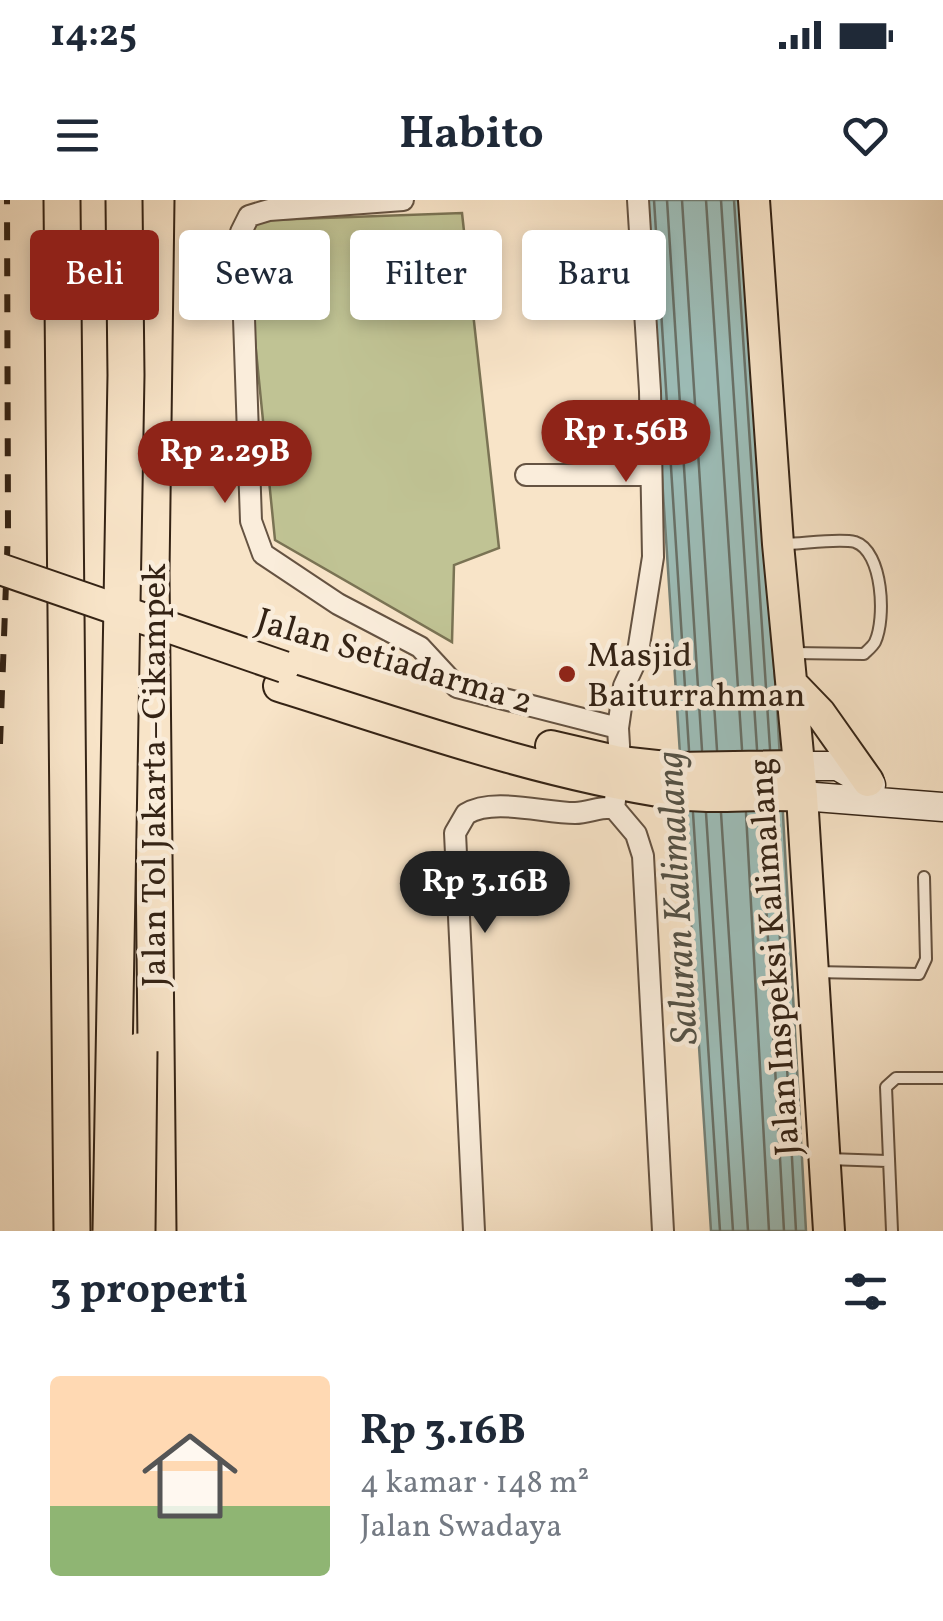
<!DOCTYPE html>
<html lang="id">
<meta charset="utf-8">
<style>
body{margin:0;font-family:Vollkorn,serif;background:#f6f6f7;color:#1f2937;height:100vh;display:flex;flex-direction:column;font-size:38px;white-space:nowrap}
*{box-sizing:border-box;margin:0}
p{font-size:32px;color:#747a83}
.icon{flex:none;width:55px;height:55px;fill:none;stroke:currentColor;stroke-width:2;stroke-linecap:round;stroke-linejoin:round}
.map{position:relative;height:1031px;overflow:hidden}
.side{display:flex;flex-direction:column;background:#fff;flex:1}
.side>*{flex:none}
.hud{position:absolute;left:30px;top:30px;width:885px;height:90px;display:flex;gap:20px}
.price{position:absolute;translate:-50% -85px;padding:0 22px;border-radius:35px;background:#8f2418;color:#fff;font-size:32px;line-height:65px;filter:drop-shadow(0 2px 5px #0008)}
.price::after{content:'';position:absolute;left:50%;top:60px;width:30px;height:22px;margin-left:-15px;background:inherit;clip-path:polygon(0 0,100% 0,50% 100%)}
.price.selected{background:#222;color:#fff}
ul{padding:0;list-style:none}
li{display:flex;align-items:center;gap:30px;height:250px;padding:0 50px}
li+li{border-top:2px solid #e0e1e3}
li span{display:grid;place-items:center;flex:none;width:280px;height:200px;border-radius:10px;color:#555}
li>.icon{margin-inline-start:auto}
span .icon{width:120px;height:120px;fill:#fffc;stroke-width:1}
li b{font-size:42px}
h2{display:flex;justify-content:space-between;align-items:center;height:120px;padding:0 50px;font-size:42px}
.chip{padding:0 35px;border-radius:10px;background:#fff;box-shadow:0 5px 15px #0003;font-size:35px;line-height:90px}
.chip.selected{background:#8f2418;color:#fff}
.status{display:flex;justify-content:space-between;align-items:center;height:70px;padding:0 50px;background:#fff;direction:ltr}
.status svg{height:28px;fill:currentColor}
header{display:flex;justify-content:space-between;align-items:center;height:130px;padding:0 50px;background:#fff;font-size:45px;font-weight:700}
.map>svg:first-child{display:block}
</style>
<div class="status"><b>14:25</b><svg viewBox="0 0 49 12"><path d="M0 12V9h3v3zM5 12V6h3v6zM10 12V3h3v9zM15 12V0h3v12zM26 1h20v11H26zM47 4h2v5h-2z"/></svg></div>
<header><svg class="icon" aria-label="menu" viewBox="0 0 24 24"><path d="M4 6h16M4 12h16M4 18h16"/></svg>Habito<svg class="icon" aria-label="heart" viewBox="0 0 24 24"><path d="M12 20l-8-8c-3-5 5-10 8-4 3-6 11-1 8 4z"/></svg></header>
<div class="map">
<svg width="943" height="1031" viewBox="0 0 943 1031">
<rect width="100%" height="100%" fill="#f8e4c8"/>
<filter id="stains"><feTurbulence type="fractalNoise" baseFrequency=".002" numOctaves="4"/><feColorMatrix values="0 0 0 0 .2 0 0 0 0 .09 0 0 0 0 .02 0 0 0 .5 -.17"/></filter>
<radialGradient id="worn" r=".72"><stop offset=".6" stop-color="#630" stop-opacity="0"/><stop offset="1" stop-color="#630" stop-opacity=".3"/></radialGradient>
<path fill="#c0c394" stroke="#7a7354" stroke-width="2.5" d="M462,13L499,348L454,365L452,442L275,340L243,21Z"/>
<path fill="#9dbeb9" stroke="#738077" stroke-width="2.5" d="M644,0H743L778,524L806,1031H711Z"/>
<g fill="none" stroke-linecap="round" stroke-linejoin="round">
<path stroke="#687067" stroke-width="2.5" d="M654,0L689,550
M667,0L702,550
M682,0L717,550
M706,0L742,549
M721,0L757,549
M734,0L770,549
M761,612L784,1031
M773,612L796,1031
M693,613L720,1031
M706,613L733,1031
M721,613L748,1031
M746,613L769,1031"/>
<g stroke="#655342" stroke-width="14">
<path id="service" d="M784,344C802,344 838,338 855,342C883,351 886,419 875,442C873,446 867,451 864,454L794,453
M814,772L919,774L926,759L924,677
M828,959L887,961
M892,1031L886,887L896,878H943"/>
</g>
<g stroke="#655342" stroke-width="24">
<path id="minor" d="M403,0L269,10L249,16L241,32L251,321L263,354L338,404L420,447L457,487L618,528
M526,275H651
M614,608L636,634L643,656L663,1031
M474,1031L455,633L466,614C493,597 543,613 575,613C589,613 600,606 614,608L620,562L618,528L624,486L637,458L653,357L650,191L638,0"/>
</g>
<g stroke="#342315" stroke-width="31">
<path id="secondary" d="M799,566H838L871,585
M802,596L943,607"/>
</g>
<g stroke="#342315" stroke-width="34">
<path id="primary" d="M754,0L778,344L802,596L829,1031
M793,485L820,513L868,581
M279,486C407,526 538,573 671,593C714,600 759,592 802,596
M551,546L620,562L675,568L799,566"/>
</g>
<g stroke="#342315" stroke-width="39">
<path id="motorway" d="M62,0L72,1031
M156,0L151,373L158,1031"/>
</g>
<use href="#service" stroke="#faeddb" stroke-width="10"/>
<use href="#minor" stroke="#faeddb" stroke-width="20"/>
<use href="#secondary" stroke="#faeddb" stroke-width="28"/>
<use href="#primary" stroke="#f8e4c8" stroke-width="30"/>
<use href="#motorway" stroke="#f8e4c8" stroke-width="35"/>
<path stroke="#342315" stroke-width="6" stroke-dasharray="18 18" stroke-linecap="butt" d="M0,544L8,330L7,0"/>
<g stroke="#342315" stroke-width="34" stroke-linecap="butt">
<path id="primary-bridge" d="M0,369L284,467"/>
</g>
<g stroke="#342315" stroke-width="39" stroke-linecap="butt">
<path id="motorway-bridge" d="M111,1031L126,175L124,0
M137,1031L139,851"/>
</g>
<use href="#primary-bridge" stroke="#f8e4c8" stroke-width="30"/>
<use href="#motorway-bridge" stroke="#f8e4c8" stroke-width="35"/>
</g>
<circle fill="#8f2418" stroke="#faeddb" stroke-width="4" cx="567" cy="474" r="10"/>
<g text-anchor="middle" stroke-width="9" stroke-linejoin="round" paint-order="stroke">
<g font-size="35" fill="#342315" stroke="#faeddb" text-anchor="start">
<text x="587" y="466">Masjid<tspan x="587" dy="40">Baiturrahman</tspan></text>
</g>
<g font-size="35" fill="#342315" stroke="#faeddb">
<text transform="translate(395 460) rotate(17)" y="12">Jalan Setiadarma 2</text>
<text transform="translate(153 575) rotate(-90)" y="12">Jalan Tol Jakarta–Cikampek</text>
<text transform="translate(773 757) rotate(-94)" y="12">Jalan Inspeksi Kalimalang</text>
</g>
<g font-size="38" font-style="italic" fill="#545246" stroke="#faeddb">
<text transform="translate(676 698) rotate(-93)" y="13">Saluran Kalimalang</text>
</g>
</g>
<rect width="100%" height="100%" filter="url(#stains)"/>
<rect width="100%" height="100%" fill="url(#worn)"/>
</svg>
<b class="price" style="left:626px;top:285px">Rp 1.56B</b>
<b class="price" style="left:225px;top:306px">Rp 2.29B</b>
<b class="price selected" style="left:485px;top:736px">Rp 3.16B</b>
<div class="hud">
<a class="chip selected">Beli</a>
<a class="chip">Sewa</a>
<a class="chip">Filter</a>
<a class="chip">Baru</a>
</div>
</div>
<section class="side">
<h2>3 properti<svg class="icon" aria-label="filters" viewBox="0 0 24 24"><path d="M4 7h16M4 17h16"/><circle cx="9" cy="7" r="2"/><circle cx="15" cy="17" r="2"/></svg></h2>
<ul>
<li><span style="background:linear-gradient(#ffd9b3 65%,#8fb573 0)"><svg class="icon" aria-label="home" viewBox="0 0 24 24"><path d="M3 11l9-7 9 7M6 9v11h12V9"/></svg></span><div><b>Rp 3.16B</b><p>4 kamar · 148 m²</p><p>Jalan Swadaya</p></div></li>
</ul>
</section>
